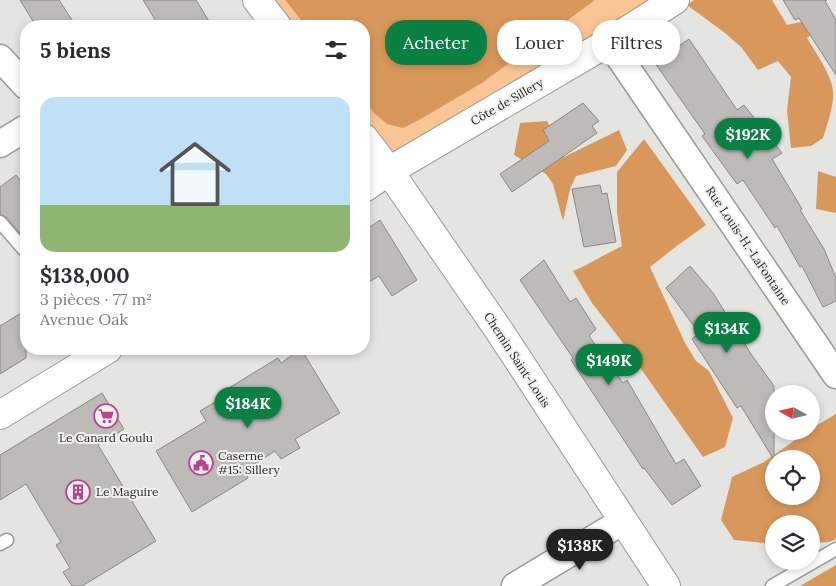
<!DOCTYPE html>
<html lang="fr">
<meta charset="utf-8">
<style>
body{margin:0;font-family:Lora,serif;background:#f7f7f7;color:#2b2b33;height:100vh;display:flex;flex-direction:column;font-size:19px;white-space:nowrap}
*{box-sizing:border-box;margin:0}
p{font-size:16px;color:#7c7c81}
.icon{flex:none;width:28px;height:28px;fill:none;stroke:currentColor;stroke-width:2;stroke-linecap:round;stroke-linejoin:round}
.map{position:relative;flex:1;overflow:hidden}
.drawer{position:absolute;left:20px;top:20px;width:350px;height:335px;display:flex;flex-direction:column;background:#fff;border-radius:20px;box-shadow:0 2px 8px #0003}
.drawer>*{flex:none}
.top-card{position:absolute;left:385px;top:20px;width:375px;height:45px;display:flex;gap:10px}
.needle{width:32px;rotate:278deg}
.buttons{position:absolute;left:765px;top:385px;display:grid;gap:10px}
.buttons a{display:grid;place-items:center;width:55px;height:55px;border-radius:50%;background:#fff;box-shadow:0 2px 8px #0003;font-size:25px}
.price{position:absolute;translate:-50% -42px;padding:0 11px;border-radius:18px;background:#0b8043;color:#fff;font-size:16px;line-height:32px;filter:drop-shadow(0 1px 2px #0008)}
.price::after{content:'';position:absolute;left:50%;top:30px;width:15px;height:11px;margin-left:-8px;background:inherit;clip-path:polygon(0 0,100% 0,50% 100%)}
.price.on{background:#222;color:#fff}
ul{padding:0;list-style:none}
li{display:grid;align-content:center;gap:10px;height:265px;padding:0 20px}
li span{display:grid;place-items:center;height:155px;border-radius:15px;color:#555}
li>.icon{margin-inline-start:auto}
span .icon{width:90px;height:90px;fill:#fffc;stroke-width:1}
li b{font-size:21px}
h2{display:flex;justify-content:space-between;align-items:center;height:60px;padding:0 20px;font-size:21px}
.pill{padding:0 18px;border-radius:20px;background:#fff;box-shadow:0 2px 8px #0003;font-size:18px;line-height:45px}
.pill.on{background:#0b8043;color:#fff}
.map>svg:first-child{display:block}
</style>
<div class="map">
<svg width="836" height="586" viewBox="0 0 836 586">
<rect width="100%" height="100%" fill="#e4e4e1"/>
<path fill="#fac595" d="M264,0H675L389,171L364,136V26H283Z"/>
<path fill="#d9985b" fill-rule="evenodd" d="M285,0H595L482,83L419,120L403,128L387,124L374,113L364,100V26H306Z
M694,0H772L787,25L805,21L819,28L807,38C815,51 832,76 833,91C834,107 827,124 823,138L811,146L791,148L787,110L791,77L778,61L758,70L741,47L725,33L687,5Z
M547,121L564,157L619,130L627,150L616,166L576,176L570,189L563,221L553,184L546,174L514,155L520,123Z
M644,139L706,225L678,245L650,267L685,343L696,361L709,371L733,418L725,447L703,457L620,339L592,303L573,271C590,264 605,254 622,246L617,213V172Z
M818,171L836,177V213L816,209Z
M836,414V539L829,542L811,543V524H774V544L734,540L721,520L732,477L764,462L808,431H811L814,427ZM774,459H811V496H774Z
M836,565V586H800Z"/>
<path fill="#bcbbb8" stroke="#898885" d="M20,0H59L76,26H36Z
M143,0H196L212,26H159Z
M783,0H827L825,1L836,20V75L799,18L795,20Z
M689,39L737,110L744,105L782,153L772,159L802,209L800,210L824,249L836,278V301L823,307L802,266L800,267L777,226L775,228L743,180L737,184L702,136L705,134L655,63Z
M583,103L599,121L592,126L597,133L512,192L500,174L549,141L543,130Z
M16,175L26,188V240L6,217L0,214V187Z
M600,185L602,194L607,193L616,242L584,247L572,189Z
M380,220L417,280L392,296L379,276L364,285V231Z
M544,260L570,302L576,298L596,329L589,336L623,383L627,380L676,464L684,459L701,486L672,505L644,468L643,469L571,360L573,358L520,280Z
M690,266L713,293L751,354L774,386V460L741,406L737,408L692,339L699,333L666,288Z
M26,310V358L0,374V326Z
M301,349L340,413L295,439L300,448L281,459L275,451L244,471L248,478L192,512L156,451L206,421L200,411L222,398L219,394L278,358L281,363Z
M102,393L124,429L98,445L156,541L82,586H72L63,572L70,568L56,545L61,542L26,484L0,500V455Z"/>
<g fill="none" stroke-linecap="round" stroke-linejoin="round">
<g stroke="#999996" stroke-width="15">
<path id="service" d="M0,222L26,252
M0,544L7,540
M772,586L836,549"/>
</g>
<g stroke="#999996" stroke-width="29">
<path id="minor" d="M609,42L836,375
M0,58L26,86
M0,144L26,128
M515,586L623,521"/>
</g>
<g stroke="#999996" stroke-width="30">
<path id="tertiary" d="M257,0L277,26
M364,138L389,171L500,332L666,586
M364,188L389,171L609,42L675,0
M0,415L108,349"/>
</g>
<use href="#service" stroke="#fff" stroke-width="12"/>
<use href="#minor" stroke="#fff" stroke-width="26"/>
<use href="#tertiary" stroke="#fff" stroke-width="28"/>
</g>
<defs>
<g id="supermarket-ring" transform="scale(1.25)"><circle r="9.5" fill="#f1f2ee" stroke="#be418f" stroke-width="1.5"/><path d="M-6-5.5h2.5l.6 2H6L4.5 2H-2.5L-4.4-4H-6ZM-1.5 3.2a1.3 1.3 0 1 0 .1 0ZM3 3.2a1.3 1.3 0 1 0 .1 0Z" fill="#be418f"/></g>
<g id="civic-ring" transform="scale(1.25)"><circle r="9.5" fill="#f1f2ee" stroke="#be418f" stroke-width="1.5"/><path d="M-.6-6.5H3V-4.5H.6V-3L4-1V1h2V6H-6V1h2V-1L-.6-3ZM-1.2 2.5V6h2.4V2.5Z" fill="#be418f"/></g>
<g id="building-ring" transform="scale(1.25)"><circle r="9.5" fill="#f1f2ee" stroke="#be418f" stroke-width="1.5"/><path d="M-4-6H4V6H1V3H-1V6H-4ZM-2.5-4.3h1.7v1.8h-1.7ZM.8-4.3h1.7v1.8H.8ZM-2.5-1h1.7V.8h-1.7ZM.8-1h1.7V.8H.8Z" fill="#be418f"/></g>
</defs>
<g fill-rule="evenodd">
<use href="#supermarket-ring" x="106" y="416"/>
<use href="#civic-ring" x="201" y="463"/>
<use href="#building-ring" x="78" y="492"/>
</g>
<g text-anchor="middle" stroke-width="4" stroke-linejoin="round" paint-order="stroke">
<g font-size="12" fill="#272726" stroke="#f1f2ee">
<text transform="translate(507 102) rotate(-30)" y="4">Côte de Sillery</text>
<text transform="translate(748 246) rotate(56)" y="4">Rue Louis-H.-LaFontaine</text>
<text transform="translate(517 360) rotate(57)" y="4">Chemin Saint-Louis</text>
</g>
<g font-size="12" fill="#272726" stroke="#f1f2ee" text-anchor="start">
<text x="106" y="442" text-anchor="middle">Le Canard Goulu</text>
<text x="218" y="460">Caserne<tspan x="218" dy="14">#15: Sillery</tspan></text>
<text x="96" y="496">Le Maguire</text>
</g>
</g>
</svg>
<div class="buttons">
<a><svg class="needle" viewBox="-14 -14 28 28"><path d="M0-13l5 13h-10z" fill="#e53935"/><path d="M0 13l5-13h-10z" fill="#7c7c81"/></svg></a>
<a><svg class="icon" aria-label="locate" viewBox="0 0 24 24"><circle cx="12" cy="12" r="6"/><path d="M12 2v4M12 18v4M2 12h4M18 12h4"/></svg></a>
<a><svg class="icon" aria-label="layers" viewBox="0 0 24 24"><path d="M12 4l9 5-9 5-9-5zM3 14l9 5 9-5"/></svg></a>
</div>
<b class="price" style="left:748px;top:160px">$192K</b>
<b class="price" style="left:727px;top:354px">$134K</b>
<b class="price" style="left:609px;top:386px">$149K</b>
<b class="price" style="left:248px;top:429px">$184K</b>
<b class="price on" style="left:580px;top:571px">$138K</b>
<div class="top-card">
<a class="pill on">Acheter</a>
<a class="pill">Louer</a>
<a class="pill">Filtres</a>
</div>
<section class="drawer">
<h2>5 biens<svg class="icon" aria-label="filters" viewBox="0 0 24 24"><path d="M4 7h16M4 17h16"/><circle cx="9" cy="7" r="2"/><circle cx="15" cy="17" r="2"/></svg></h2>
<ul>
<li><span style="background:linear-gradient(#bfe0f5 70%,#8fb573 0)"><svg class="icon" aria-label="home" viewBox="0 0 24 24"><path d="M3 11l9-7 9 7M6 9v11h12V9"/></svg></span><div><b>$138,000</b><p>3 pièces · 77 m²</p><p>Avenue Oak</p></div></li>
</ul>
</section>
</div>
